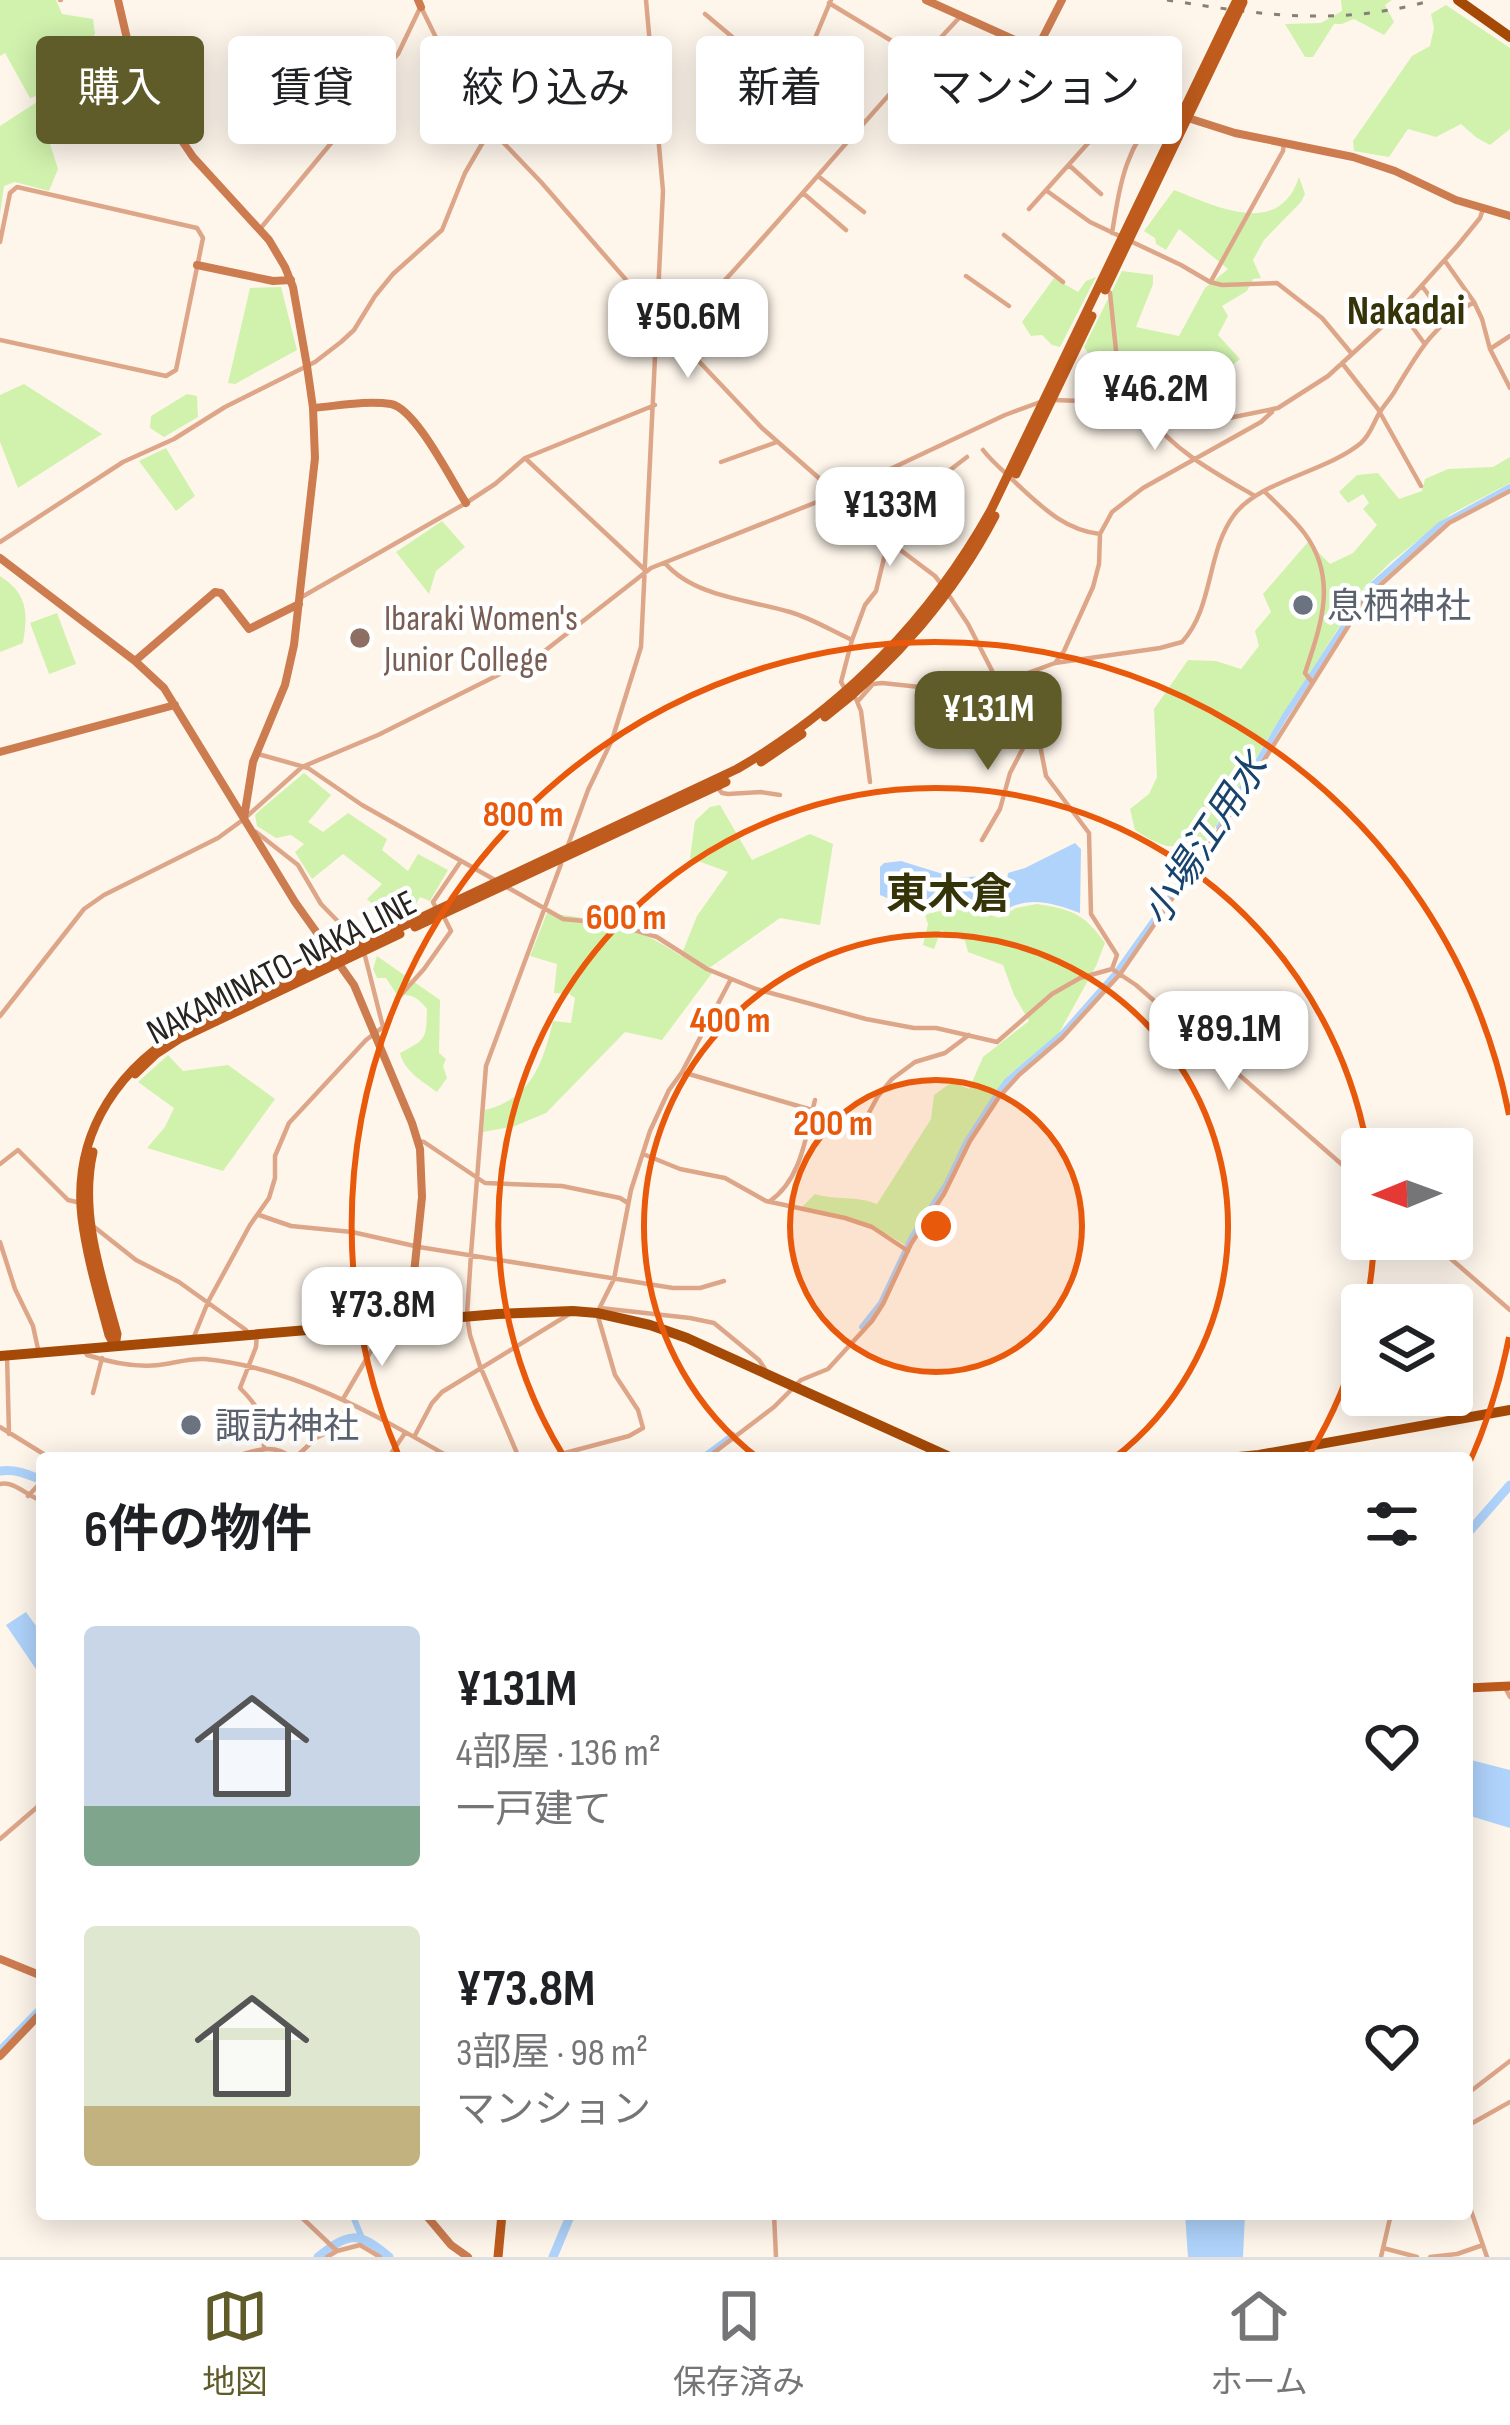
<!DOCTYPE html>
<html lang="ja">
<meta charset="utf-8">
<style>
body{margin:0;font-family:"Sofia Sans Condensed","Noto Sans JP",sans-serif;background:#f2f2f2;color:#202124;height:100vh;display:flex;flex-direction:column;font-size:45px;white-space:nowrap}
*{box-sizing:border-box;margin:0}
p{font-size:39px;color:#757577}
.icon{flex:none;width:66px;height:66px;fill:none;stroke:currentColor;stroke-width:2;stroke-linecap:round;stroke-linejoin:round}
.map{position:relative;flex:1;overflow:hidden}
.sheet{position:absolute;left:36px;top:1452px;width:1437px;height:768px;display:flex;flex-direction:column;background:#fff;border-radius:12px;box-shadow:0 6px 30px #0003}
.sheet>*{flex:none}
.top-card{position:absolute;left:36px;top:36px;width:1440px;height:108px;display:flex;gap:24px}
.needle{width:78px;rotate:269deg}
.controls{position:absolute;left:1341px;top:1128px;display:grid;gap:24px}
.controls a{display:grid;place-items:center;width:132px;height:132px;border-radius:12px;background:#fff;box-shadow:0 6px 30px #0003;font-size:60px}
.price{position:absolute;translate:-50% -102px;padding:0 27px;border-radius:24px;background:#fff;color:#222;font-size:39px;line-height:78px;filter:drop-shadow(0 3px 6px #0008)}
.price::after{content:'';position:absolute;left:50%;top:72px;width:36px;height:27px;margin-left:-18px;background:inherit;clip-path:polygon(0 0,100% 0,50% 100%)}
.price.on{background:#5f5c29;color:#fff}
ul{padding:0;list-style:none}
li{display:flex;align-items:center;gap:36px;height:300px;padding:0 48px}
li span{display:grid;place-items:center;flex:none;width:336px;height:240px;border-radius:12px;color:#555}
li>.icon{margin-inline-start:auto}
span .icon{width:144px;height:144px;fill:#fffc;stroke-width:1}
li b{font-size:51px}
h2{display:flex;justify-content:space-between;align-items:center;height:144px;padding:0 48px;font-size:51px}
.chip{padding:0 42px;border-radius:12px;background:#fff;box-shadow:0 6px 30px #0003;font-size:42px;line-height:108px}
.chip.on{background:#5f5c29;color:#fff}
.tabs{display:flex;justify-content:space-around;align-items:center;height:168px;border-top:3px solid #e0e0e0;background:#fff;font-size:33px;color:#757577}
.tabs a{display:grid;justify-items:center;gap:6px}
.tabs .on{color:#5f5c29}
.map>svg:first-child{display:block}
</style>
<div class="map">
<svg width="1510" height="2257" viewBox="0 0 1510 2257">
<rect width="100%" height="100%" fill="#fef6eb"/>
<path fill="#d0f2ad" d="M0,0H56L62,14L93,19L95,34L76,58L89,78L90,87L77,93L59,88L30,98L5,53L0,56Z
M1341,0H1392L1385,5L1394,22L1384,35L1354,19L1342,24H1334L1313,57H1305L1285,24L1321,23L1342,11Z
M1446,5L1510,48V129L1490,145L1477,138L1461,124L1436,137L1408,129L1389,157L1354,151L1353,141L1412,56L1430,46L1434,28L1431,14Z
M40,100L48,106L45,128L58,169L49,191L15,182L4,186L0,214V126Z
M1299,177L1305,194L1301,202L1264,240L1253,260L1261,278L1253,279L1247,291L1222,306L1228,316L1218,335L1240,359L1214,379L1182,397L1179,390L1188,382L1178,366L1166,357L1100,371L1084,347L1122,271L1153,275V284L1136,327L1179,336L1205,288L1228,269L1179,229L1166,250L1156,244L1155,238L1144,231L1174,190C1216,206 1279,239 1299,177Z
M1096,277L1060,347L1052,345L1042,335L1031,336L1022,322L1054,278L1078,292L1086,281Z
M281,287L297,350L235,384L228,383L250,288Z
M24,384L102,434L18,488L0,442V395Z
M187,394L197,396L198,417L164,437L150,428L151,416Z
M166,448L195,496L176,511L139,461Z
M1510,457V483L1451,514L1392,561L1364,588L1268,738L1205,844C1171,849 1164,849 1135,830L1130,809L1149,794L1157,777L1154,709L1188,660L1216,661L1241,669L1259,646L1255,631L1271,612L1263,594L1308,542L1330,564L1353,553L1377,525L1363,509L1369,503L1363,494L1348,503L1339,492L1357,475L1378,473L1399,499L1422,491L1425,479L1448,469L1493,467Z
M442,521L465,547L436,571L429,594L396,552Z
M0,576C28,594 28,613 23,643L0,652Z
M57,613L76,664L49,674L30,623Z
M304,773L331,795L308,822L323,832L348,813L387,839L382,850L408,871L418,854L448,870L430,901L420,897L410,914L391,921L367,899L382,884L343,854L312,879L295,852L304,844L291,835L276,838L257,826L255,815L260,810Z
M720,805L752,860L810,834L833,844L820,925L780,918L708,969L712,973L662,1040L625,1032L546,1113L515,1126L483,1132L485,1110C531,1099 543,1063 553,1021L571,1023L575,998L569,994L554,993L557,964L530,956L547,913C602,920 634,924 681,956L697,916L728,872L690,858L695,821L710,807Z
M1037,904C1071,909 1085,914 1105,943L1096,966L1059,1033L1008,1076L968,1138L944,1186L905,1245C868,1222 843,1214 801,1208L815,1194C838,1201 854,1195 877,1204L931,1119L934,1095L952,1082L969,1089L983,1057L1029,1021L1014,995L1003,965L968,952L965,941L941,930L934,949L923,945L928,924L925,915C945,907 978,909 999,918L1016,908Z
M377,956L440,1000L439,1053L446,1059L443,1066L447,1078L437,1092C422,1081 404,1071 400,1053C427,1039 426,1039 427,1009C418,998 412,994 397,995L386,978H377L373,969Z
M168,1055L183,1071L228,1065L275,1099L223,1171L147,1148L165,1127L174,1108L138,1082Z"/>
<path fill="#afd3fb" d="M1075,843L1081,849L1080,913C1056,904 1029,895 1006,910V883H982L980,904L899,903L880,895V867L884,863L901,861L956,878L981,876L983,881L1007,880L1008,873L1025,868Z
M26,1612L42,1634V1678L6,1625Z
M1467,1759L1510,1770V1828L1467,1815Z
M1185,2214H1245L1243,2257H1188Z"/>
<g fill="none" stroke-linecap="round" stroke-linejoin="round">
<path stroke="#afd3fb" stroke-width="6" d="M1219,827L1285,716L1369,588L1440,525L1510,487
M862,1327L881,1303L912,1237L946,1185L967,1141L994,1099L1007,1081L1063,1033L1116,973L1191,868
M702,1458L733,1435
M0,2049L42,2006
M352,2214L362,2238"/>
<path stroke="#afd3fb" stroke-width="9" d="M0,1471C17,1469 27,1474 42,1480
M1467,1534L1510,1485
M318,2257C349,2232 358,2231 389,2257
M553,2257L571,2214"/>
<path stroke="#dea689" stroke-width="4.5" d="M60,0H61
M829,3L920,58
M421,7L466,99L477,115L541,182L674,335L762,428L837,494L882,527L895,546L935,576L942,585
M705,14L799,93L840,117L865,122
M712,68L741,44
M1037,68L1046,76
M1024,84L1034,92
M799,93L803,67L831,0
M1013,95L1026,107
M733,108L779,75
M1070,166L1101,194
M818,176L864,212
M1047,191L1090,222L1181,265L1210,282L1222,285L1277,283L1322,318L1352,354
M803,193L846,230
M1029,209L1133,93
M260,229L337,136L348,99L360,77L385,68L398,54L420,8
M1112,233C1121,179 1125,150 1161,107
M1004,235L1063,282
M0,242L10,193L17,187L197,228L203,238L176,370L166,376L0,340
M1445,261L1474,302L1482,319L1490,349L1510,388
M966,276L1009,306
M1211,281L1283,151L1284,143
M1422,286L1447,320
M1106,288L1110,293L1117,360L1126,410
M1400,310L1424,343
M674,335C772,233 861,122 959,18
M1490,349L1510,336
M1342,363L1378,409L1421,486
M1054,400L1081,401L1180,423L1229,418L1278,408L1328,376L1398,312L1458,245L1480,218L1483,209
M1148,415C1172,450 1219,475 1255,496
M983,450C993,463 1006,473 1018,485C1043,508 1065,530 1100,534
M526,459L645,570
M721,462L777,442
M1265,492C1278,505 1294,519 1305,534C1338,579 1321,625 1305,673L1312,682
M882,527L912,499L967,457
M0,542L123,462L174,439L225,407L315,362L341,342L354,330L375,296L393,274L442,230L465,173L490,130
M665,563C694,597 750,600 790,612C811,618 832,631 852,640
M948,594L968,624L1004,694L1039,740L1046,776L1089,833L1091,914L1117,955L1112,969
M300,598L466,503L495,484L525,458L655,405
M1055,663L1064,651L1093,587L1099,564L1100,534L1112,512L1143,488L1261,422L1272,412
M844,687L841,682L852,640L865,605L876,591L884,558L891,542
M856,699L861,711L870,782
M858,701L873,684L882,683L967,692L993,686L1055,663L1160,648L1182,642C1214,607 1206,553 1234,515C1259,481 1326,472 1361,443C1371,434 1373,423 1380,412C1385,404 1392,397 1396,389C1419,351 1433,325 1474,302
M258,754L308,768L362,805L495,880
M717,787L722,793L728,794L761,792L780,795
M256,832L298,865L321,904L361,945
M982,840L1000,809L1010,773L1032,731
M567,848L588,790L612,740L641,647L663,191L646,0
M505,886L563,919L615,924L657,937L707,969L756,989L866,1019L914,1028H936L997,1042L1052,994L1080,978L1112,969L1136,985L1362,1182
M437,910L433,902L461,861
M364,952L383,1027
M0,1016L84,909L104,895L218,838L244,819L302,767L378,735L542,653L651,568L837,494L1005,415L1043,401
M682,1072L812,1110L864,1122L878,1096L892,1079L915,1062L945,1053L969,1035
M418,1141L424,1142L485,1183L562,1186L620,1198L628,1203
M643,1154L680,1169L725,1178L766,1201L845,1218L872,1227L908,1251
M0,1164L18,1150L68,1200L81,1203
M770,1201C802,1179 806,1134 815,1100
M259,1215L291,1226L352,1232L419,1247L673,1288H700L724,1281
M93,1226L136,1260L179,1282L246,1330
M1428,1239L1510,1310
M0,1242L15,1289L33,1326L38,1349
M600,1308L690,1318L714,1323L759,1360L765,1369
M257,1334L256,1347L240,1388C262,1410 263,1417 264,1448
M193,1339L208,1302L250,1225L269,1198L275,1178V1156L289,1123L366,1040L387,1024L398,998L424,969L451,931L444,917
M83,1349L87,1355C109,1362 136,1368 159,1365C175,1363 189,1358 205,1359C295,1368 374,1414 451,1458
M7,1355L9,1434
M93,1393L102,1358
M343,1399L385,1327
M0,1427L50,1458
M414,1437L432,1403L442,1392L571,1313
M232,1458C253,1451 273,1442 292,1458
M295,1458L316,1438L334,1429L340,1422L348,1403
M388,1458L405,1433
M519,1458L480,1366L470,1335L467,1316L471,1254L486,1066L561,864
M546,1458L629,1436L643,1428L638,1410L615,1375L597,1313L614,1279L631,1190L650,1131L669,1090L682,1072L731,979
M707,1458L774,1407L801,1380L828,1369L872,1321L883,1304L911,1244L944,1194L970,1141L999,1097L1019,1075L1062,1038L1121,973L1229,816L1366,598L1449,523L1510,491
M0,1484C15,1481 27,1496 42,1501
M28,1496L42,1481
M1504,1686L1510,1697
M0,1839L42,1803
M1467,2094L1510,2061
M1467,2126L1510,2102
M1467,2199L1487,2257
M298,2214L337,2251
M774,2214L776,2257
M1383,2248L1417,2257
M327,2257L337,2251L360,2245L380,2257
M1381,2257L1391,2214
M1430,2257L1457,2254L1483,2245"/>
<path stroke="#cd7c50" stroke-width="8" d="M118,0L128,43L157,104L193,157L269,240L285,267L293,287L307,366L313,408L315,458L294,645L285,685L253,762L244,818
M418,0L421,7
M926,0L1188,118L1235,133L1353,157L1395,171L1456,200L1510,216
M1037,49L1062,0
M197,265L273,281L291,280
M313,408C337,406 367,400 391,404C416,409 451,480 466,503
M0,558L135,661L164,688L295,902L354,985L412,1123L420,1149L422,1197L409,1321
M135,661L215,592L221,593L249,629L299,604
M0,752L175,705
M0,1959L42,1976
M0,2056L42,2012
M425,2214L451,2245L468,2257"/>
<path stroke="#bf5b1c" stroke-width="9" d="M1105,290L1233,23
M1016,474L1092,316
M825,717C894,664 955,593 995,516
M761,762L802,734
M415,927L726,782
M135,1074L156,1054L179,1039L400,934
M93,1152C79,1213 101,1275 117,1334L115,1346
M115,1346L109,1335C99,1297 87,1258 82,1218C72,1131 121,1063 195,1024L737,769C844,707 931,618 991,510L1227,20
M1467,1688L1510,1686
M498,2257L502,2214"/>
<path stroke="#a54907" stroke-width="10" d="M1458,0L1510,37
M0,1356L498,1314L573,1311L597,1313L650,1325L687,1338L952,1458
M1228,1458L1259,1455L1510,1410"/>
<path stroke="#858079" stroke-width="3" stroke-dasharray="6 12" stroke-linecap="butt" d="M1167,0C1262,15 1339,27 1433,0"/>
<path stroke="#bf5b1c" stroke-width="9" d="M1227,20L1237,0
M1233,23L1243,2"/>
</g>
<circle cx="936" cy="1226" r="146" fill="#e8590c" fill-opacity=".12"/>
<g fill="none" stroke="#e8590c" stroke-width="6">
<circle cx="936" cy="1226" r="146"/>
<path d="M758 1458A292 292 0 1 1 1114 1458"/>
<path d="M1374 1241A438 438 0 0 1 1367 1302M1362 1328A438 438 0 0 1 1309 1455M563 1455A438 438 0 1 1 1367 1146"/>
<path d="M1509 1337A584 584 0 0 1 1467 1468M398 1454A584 584 0 1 1 1509 1115"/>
</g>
<g fill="#6b7280" stroke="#fff" stroke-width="4.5">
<circle cx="1303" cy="605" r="12"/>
<circle cx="191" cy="1425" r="12"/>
</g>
<circle fill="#8d6e63" stroke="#fff" stroke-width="4.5" cx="360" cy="638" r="12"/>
<g text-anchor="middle" stroke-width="9" stroke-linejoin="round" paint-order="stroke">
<g font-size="36" fill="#5b616d" stroke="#fff" text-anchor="start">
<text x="1327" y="618">息栖神社</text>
<text x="215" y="1438">諏訪神社</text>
</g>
<g font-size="36" fill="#785e54" stroke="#fff" text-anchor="start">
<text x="384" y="630">Ibaraki Women's<tspan x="384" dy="41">Junior College</tspan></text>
</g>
<g font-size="36" fill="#282520" stroke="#fff">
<text transform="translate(281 966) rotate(-27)" y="13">NAKAMINATO-NAKA LINE</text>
</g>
<g font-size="39" font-style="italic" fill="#18436c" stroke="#fff">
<text transform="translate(1204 839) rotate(-57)" y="14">小場江用水</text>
</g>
<g font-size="42" font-weight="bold" fill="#353308" stroke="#fff">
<text x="1406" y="324">Nakadai</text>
<text x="949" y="908">東木倉</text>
</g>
</g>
<circle cx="936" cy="1226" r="18" fill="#e8590c" stroke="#fff" stroke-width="6"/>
<g font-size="36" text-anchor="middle" font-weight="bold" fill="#e8590c" stroke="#fff" stroke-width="9" stroke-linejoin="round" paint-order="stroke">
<text x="523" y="826">800 m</text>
<text x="626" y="929">600 m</text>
<text x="730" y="1032">400 m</text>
<text x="833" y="1135">200 m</text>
</g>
</svg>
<div class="controls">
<a><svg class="needle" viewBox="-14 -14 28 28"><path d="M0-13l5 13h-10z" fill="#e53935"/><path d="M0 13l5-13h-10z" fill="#757577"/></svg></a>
<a><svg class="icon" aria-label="layers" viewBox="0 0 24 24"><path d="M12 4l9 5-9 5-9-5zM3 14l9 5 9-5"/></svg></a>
</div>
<b class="price" style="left:688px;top:381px">¥50.6M</b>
<b class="price" style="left:1155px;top:453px">¥46.2M</b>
<b class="price" style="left:890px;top:569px">¥133M</b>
<b class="price on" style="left:988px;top:773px">¥131M</b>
<b class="price" style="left:1229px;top:1093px">¥89.1M</b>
<b class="price" style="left:382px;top:1369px">¥73.8M</b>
<div class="top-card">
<a class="chip on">購入</a>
<a class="chip">賃貸</a>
<a class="chip">絞り込み</a>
<a class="chip">新着</a>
<a class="chip">マンション</a>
</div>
<section class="sheet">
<h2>6件の物件<svg class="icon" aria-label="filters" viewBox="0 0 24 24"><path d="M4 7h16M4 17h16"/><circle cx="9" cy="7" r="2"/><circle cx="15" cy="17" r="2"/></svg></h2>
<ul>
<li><span style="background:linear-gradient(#c9d6e8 75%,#7fa58c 0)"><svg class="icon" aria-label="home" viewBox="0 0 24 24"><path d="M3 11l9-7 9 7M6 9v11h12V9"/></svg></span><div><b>¥131M</b><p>4部屋 · 136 m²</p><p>一戸建て</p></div><svg class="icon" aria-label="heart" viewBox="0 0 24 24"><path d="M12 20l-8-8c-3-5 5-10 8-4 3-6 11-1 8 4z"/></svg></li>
<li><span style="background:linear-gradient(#dfe7d0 75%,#c2b280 0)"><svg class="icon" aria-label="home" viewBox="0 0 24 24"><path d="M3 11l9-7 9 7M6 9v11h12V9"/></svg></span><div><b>¥73.8M</b><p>3部屋 · 98 m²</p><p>マンション</p></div><svg class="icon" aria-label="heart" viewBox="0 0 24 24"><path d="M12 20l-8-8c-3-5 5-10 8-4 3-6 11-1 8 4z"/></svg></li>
</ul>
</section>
</div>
<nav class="tabs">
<a class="on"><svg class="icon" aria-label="map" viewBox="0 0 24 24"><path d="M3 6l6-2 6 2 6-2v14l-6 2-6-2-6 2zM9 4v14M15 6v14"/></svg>地図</a>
<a><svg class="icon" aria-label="saved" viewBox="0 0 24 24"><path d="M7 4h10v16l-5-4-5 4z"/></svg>保存済み</a>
<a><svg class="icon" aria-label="home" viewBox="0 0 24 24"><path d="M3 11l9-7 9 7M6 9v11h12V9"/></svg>ホーム</a>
</nav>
